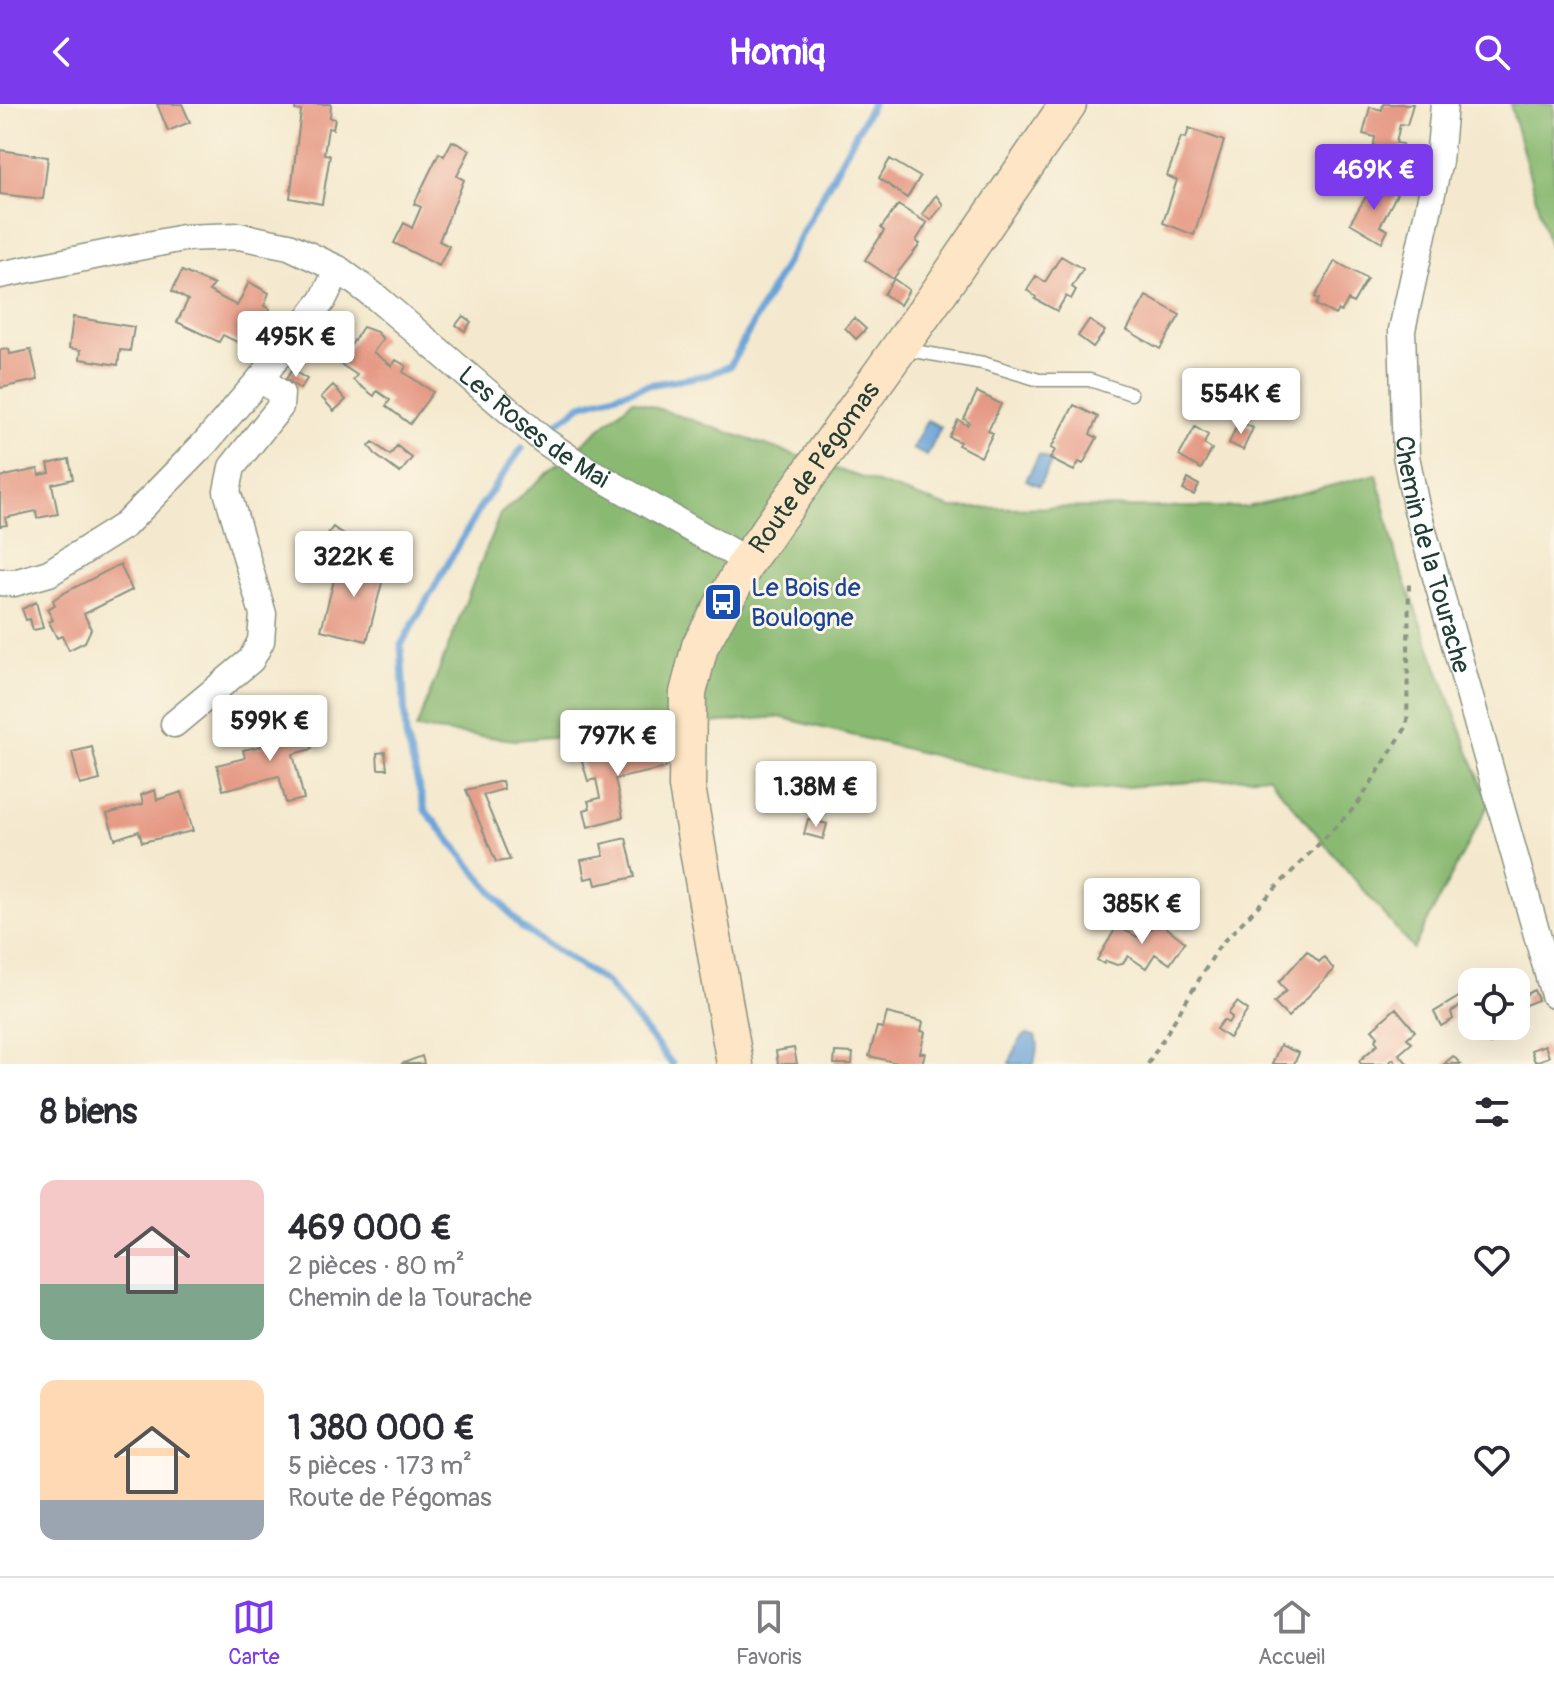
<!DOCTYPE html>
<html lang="fr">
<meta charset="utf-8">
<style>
body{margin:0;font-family:Pangolin,sans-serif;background:#f2f2f3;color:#2b2b33;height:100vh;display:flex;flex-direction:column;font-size:30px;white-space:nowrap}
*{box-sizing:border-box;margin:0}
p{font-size:26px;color:#7c7c81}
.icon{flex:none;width:44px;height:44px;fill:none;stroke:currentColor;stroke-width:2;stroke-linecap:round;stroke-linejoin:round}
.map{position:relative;height:960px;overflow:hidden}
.details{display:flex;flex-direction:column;background:#fff;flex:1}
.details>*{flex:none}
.fabs{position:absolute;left:1458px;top:864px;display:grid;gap:16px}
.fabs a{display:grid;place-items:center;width:72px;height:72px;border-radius:16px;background:#fff;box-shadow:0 8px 32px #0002;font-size:40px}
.price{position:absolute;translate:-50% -68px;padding:0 18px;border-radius:8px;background:#fff;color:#222;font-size:26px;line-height:52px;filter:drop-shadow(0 2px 4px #0008)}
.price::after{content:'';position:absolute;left:50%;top:48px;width:24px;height:18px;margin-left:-12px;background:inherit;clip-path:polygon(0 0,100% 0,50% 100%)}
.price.active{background:#7c3aed;color:#fff}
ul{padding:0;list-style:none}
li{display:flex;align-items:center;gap:24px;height:200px;padding:0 40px}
li span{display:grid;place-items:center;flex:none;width:224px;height:160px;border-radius:16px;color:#555}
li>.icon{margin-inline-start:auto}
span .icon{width:96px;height:96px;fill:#fffc;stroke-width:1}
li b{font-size:34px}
h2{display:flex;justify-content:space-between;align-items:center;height:96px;padding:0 40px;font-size:34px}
header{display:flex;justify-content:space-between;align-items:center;height:104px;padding:0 40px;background:#7c3aed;color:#fff;font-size:36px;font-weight:800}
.tab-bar{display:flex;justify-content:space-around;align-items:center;height:112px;border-top:2px solid #e1e1e2;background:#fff;font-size:22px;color:#7c7c81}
.tab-bar a{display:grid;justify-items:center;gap:4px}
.tab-bar .active{color:#7c3aed}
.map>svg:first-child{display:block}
</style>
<header><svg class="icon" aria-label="back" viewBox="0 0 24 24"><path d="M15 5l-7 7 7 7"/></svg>Homiq<svg class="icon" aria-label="search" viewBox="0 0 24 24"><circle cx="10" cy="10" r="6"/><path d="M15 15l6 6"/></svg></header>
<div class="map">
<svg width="1554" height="960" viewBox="0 0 1554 960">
<rect width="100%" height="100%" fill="#fcf5e5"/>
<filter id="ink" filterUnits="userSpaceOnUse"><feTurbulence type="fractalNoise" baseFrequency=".0125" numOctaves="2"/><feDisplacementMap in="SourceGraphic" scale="16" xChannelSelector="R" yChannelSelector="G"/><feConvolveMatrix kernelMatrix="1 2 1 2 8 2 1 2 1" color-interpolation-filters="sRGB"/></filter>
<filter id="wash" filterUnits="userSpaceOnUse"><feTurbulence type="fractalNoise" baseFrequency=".006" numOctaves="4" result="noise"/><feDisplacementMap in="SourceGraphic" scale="32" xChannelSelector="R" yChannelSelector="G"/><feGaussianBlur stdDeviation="1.8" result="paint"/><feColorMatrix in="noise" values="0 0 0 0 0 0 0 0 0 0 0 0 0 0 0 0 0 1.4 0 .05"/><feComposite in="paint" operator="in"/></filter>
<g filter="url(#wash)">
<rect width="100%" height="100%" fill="#f4e9ce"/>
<path fill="#8ab972" stroke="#547b53" stroke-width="2" d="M1510,0H1554V160Z
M633,296L951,404L1247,403L1377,370L1397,456L1489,700L1413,845L1268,672L1075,687L779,613L516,636L416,625L500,410Z"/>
<path fill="#67a2d7" stroke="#437086" stroke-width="2" d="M927,316L941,323L927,352L912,345Z
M1039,351L1052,357L1039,382L1026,376Z
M1027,930L1035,932L1038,940L1034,960H1009L1020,935Z"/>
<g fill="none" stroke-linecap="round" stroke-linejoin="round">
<path stroke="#67a2d7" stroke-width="7" d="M556,320L581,301L648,281L708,271L730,262L872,0
M522,344L481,402L401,541L406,633L425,706L522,824L607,879L672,960"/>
</g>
<g id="blocks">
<path fill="#e59883" d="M157,0H182L190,18L168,27Z
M296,0H331L330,14L335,15L333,25L328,24L324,50L330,51L322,100L290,94L301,7L295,6Z
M1383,0H1413L1407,21L1400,20L1396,39L1403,40L1400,53L1373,47L1375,33L1363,30L1370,3L1382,6Z
M1189,24L1224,37L1194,131L1163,119L1177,76L1167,72L1181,33L1186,34Z
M452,37L470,46L457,72L464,76L439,137L449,142L439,162L394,139L404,119L412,124L421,103L414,100L439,49L444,52Z
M0,46L48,53L43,95L0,90Z
M890,55L920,73L907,94L879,74Z
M1375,78L1397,90L1380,122L1388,126L1382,138L1350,119Z
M936,91L943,101L931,116L922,110Z
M898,101L927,119L916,137L920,140L893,175L865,156L884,127L881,124Z
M1061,152L1083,165L1072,183L1076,186L1071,195L1066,192L1057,207L1035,195L1036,193L1027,186L1036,172L1045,178Z
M1335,157L1367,175L1353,199L1348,196L1341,208L1338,206L1335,211L1316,201L1319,195L1315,193Z
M182,167L214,181L209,187L237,202L249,178L269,189L264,202L270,205L249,244L223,231L219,238L177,218L188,196L172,187Z
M894,175L909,186L900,201L884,190Z
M1146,192L1180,211L1160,245L1127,226Z
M463,212L471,218L465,227L456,221Z
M73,213L134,223L130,247L120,246L118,261L80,255L81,246L69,244Z
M854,214L866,225L856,235L845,224Z
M1089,216L1105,227L1093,243L1078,232Z
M363,223L377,228L383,235L373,248L392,262L396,256L406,262L403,268L433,288L410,320L386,302L390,296L377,287L374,292L353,276L357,271L339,259Z
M9,245L10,250L31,246L38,276L0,284V246Z
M292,266L307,275L300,285L286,275Z
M333,281L346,296L334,307L321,293Z
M977,288L1001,300L988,327L993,329L981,353L958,341L960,338L949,333L958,316L967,321L969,318L964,315Z
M1074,301L1098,313L1090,330L1097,334L1083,360L1079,358L1074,367L1050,355L1055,346L1051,344Z
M1239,317L1253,324L1243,346L1229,339Z
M1195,323L1208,331L1204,340L1212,345L1201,365L1179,352Z
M373,338L390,351L397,342L412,354L400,369L377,352L369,342Z
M69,355L73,375L52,380L58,410L37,414L36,407L5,414L7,421L0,422V373L38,365L39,371L50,369L48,360Z
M1188,375L1199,381L1194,391L1183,386Z
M333,423L351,436L339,452L320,441Z
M340,453L386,463L367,537L321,526Z
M120,460L132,486L84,510L91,525L85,538L69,546L62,532L57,534L49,518L53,516L47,505L55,501L53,496L60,491Z
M36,498L43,524L33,526L30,515L26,516L22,505Z
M307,622L312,645L293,650L304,695L286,699L279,672L223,686L217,661L245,654L243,646L262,642L260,633Z
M662,638L666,664L615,675L623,713L588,723L584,706L590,704L588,697L600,694L596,675L588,677L582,657L647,640Z
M92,643L100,676L80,681L72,648Z
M385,648L387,665H378L377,649Z
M502,677L504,685L483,691L510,756L496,758L466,686Z
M155,686L157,696L182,688L193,727L142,738L139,727L115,735L107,710L143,700L141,691Z
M808,715L827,720L823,735L804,730Z
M626,734L635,773L596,781L594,773L585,775L581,756L604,752L601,740Z
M1157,816L1185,838L1170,860L1155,850L1146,864L1128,852L1122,860L1117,861L1106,857L1104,860L1097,856L1117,822L1137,833L1144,822L1150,826Z
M1307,847L1319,858L1324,853L1334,866L1288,913L1274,899L1286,887L1279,878Z
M1534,886L1538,896L1525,901L1524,892Z
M1467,888H1472V910L1470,908L1467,910L1461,902L1451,908L1453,915L1441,922L1434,908Z
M1237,898L1248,906L1229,934L1216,925L1223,916L1228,919L1232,913L1228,910Z
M1396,904L1415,927L1407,934L1412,939L1399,950L1408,960H1397L1393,955L1388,960H1361L1359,957L1378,940L1375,936L1378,932L1372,925Z
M887,909L923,918L921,927L925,928L920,949H925L922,960H902L869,952L877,923L883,924Z
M1479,922H1506L1490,940L1474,927Z
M1280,941L1299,949L1294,960H1272Z
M1545,941L1549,953L1535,958L1531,946Z
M794,944L797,960H778L776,947Z
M835,948L853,949L852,960H834Z
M422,952L424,960H401Z
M1453,952L1461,960H1444Z"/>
</g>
</g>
<g filter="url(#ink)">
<use href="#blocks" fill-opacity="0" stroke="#8a9381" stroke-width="2"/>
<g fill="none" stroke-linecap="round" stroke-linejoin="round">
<g stroke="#8a9381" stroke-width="15">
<path id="lane" d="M902,245L983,259L1039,276H1090L1131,290"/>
</g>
<g stroke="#8a9381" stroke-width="29">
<g id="street">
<path id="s1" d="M1444,0L1439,57L1402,226L1406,352L1416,402L1554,891"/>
<path id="s2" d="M0,171L183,134L239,132L289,142L338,165L377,194L543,336L581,362L747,457"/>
<path d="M0,478L14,479L49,469L125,421L205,339L261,274L323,196L338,165"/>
<path d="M174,620L251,556L261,537L263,510L227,387L232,363L280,303L281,290L261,274"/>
</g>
</g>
<g stroke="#8a9381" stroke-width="39">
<g id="secondary">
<path id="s3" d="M735,960L687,683L688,589L700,542L747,457L935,194L1068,0"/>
</g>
</g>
<path stroke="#8a9381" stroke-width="4" stroke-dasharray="6 6" stroke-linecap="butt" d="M1148,960L1220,841L1357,701L1407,622L1409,477"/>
<use href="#lane" stroke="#fff" stroke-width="12"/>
<use href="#street" stroke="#fff" stroke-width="26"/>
<use href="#secondary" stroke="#fde5c5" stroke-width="36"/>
</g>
</g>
<defs>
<g id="bus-square" transform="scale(2)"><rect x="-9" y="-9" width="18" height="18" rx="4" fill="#1a4fb4" stroke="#fcf5e5"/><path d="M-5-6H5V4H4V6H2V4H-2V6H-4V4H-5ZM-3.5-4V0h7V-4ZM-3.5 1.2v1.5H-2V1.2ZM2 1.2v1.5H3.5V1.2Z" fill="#fff"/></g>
</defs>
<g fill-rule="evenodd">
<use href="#bus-square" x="723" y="498"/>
</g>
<g text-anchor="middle" stroke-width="6" stroke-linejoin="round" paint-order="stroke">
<g font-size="26" fill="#1f3d34" stroke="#fcf5e5">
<text dy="9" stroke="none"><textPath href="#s2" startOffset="600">Les Roses de Mai</textPath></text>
<text dy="9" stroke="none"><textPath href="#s3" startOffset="636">Route de Pégomas</textPath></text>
<text dy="9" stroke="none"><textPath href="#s1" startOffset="458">Chemin de la Tourache</textPath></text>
</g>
<g font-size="26" fill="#164399" stroke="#fcf5e5" text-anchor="start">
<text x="751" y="492">Le Bois de<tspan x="751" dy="30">Boulogne</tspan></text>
</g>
</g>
</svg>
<div class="fabs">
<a><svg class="icon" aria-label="locate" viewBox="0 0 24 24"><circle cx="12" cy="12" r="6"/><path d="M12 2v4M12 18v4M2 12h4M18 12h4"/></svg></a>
</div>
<b class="price active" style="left:1374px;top:108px">469K €</b>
<b class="price" style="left:296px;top:275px">495K €</b>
<b class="price" style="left:1241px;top:332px">554K €</b>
<b class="price" style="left:354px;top:495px">322K €</b>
<b class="price" style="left:270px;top:659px">599K €</b>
<b class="price" style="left:618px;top:674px">797K €</b>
<b class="price" style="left:816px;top:725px">1.38M €</b>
<b class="price" style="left:1142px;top:842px">385K €</b>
</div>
<section class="details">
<h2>8 biens<svg class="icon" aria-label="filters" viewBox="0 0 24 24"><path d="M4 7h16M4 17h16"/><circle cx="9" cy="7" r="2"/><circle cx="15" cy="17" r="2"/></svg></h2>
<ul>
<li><span style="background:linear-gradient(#f6c9c9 65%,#7fa58c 0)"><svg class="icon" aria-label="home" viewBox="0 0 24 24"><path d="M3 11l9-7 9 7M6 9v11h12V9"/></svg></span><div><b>469 000 €</b><p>2 pièces · 80 m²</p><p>Chemin de la Tourache</p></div><svg class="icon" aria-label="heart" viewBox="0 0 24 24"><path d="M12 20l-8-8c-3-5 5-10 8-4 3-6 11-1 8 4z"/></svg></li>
<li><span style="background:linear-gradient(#ffd9b3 75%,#9aa5b1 0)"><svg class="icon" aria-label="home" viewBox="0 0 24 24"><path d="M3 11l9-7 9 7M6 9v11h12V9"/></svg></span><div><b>1 380 000 €</b><p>5 pièces · 173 m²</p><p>Route de Pégomas</p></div><svg class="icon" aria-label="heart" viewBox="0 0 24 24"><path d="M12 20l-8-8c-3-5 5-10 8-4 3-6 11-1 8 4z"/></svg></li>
</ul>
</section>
<nav class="tab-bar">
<a class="active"><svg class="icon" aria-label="map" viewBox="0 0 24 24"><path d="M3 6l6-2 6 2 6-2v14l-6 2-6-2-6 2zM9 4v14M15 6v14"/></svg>Carte</a>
<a><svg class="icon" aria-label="saved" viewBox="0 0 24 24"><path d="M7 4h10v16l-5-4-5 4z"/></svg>Favoris</a>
<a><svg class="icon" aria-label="home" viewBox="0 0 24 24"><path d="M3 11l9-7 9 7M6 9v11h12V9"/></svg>Accueil</a>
</nav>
